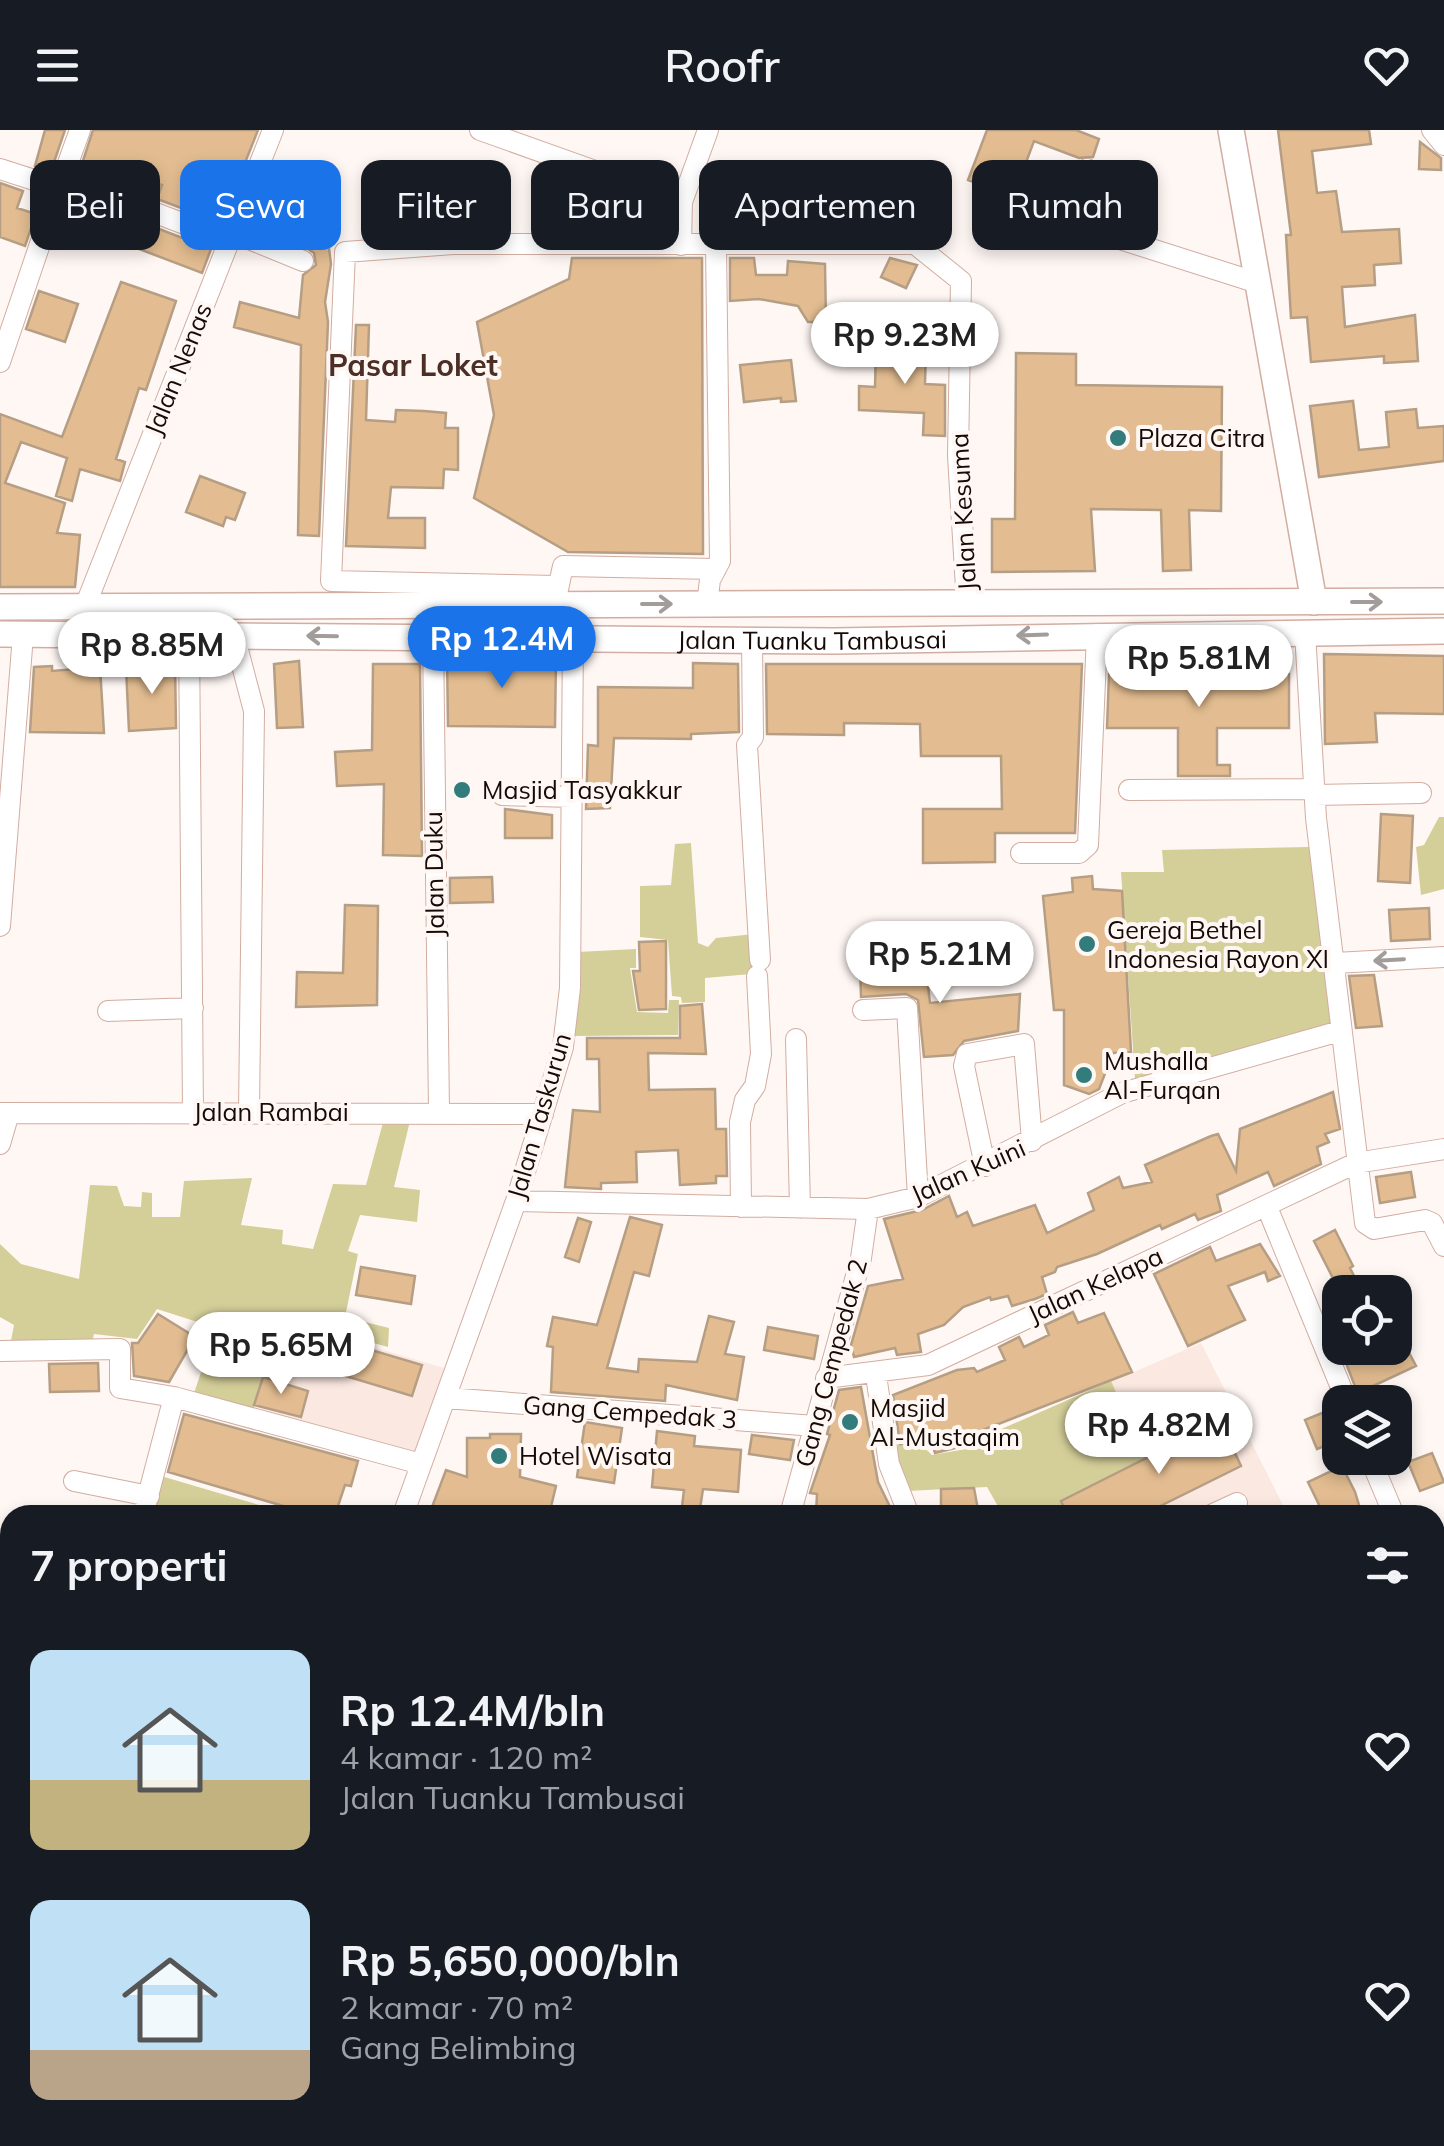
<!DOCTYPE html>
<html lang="id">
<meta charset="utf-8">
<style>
body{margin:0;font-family:Mulish,sans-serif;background:#242831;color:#f1f3f6;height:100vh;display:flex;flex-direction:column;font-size:38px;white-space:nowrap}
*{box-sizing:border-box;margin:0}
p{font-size:32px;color:#9ea1a6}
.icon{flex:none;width:55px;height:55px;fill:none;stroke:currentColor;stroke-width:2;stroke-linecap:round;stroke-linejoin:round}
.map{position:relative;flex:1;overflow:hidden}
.drawer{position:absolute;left:0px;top:1375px;width:1445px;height:642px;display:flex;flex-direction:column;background:#171b24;border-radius:30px 30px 0 0;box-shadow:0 5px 15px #0003}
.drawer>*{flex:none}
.top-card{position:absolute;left:30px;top:30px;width:1385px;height:90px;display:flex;gap:20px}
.fabs{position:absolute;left:1322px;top:1145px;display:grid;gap:20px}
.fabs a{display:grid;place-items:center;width:90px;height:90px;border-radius:20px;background:#171b24;box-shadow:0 5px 15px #0003;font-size:50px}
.price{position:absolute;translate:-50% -85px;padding:0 22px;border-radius:35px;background:#fff;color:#222;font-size:32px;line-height:65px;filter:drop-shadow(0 2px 5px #0008)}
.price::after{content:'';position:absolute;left:50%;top:60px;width:30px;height:22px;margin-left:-15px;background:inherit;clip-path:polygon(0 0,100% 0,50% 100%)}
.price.selected{background:#1a73e8;color:#fff}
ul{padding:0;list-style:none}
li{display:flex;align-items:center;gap:30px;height:250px;padding:0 30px}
li span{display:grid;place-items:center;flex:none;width:280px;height:200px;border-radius:20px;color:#555}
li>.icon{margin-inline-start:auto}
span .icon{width:120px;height:120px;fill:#fffc;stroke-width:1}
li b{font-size:42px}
h2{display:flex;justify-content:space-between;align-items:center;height:120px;padding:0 30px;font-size:42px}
.chip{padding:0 35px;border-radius:20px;background:#171b24;box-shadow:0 5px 15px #0003;font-size:35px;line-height:90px}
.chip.selected{background:#1a73e8;color:#fff}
header{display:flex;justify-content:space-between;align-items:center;height:130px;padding:0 30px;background:#171b24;font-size:45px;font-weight:600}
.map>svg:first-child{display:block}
</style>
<header><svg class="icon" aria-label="menu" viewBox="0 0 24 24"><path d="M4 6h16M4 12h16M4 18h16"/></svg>Roofr<svg class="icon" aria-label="heart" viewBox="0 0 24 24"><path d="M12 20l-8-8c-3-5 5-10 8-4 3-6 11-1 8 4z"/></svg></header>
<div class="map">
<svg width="1444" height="2016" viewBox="0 0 1444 2016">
<rect width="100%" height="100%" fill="#fff7f4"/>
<path fill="#fbe8e1" d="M282,1190L444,1238L415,1329L254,1276Z
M1201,1213L1288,1385H1003L965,1315Z
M591,2008H736L732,2016H588Z"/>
<path fill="#d4ce99" d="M1439,687H1444V759L1421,765L1416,717L1424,715Z
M691,713L698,813L708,817L716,808L754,804L751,844L705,848V872L682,873L681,867L672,866L668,810L640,807V756L671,755L675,714Z
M1309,717L1326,834L1331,902L1135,949L1121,742H1164L1162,720Z
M636,819V838H630L637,882L668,883L669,870H679L678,905L574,906L577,822Z
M384,989L410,991L394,1057L420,1060L417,1092L360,1085L348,1121L358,1124L345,1187L389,1198L388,1217L280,1187L252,1283L193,1266L216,1198L157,1179L137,1209L94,1204L90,1220L9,1221L14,1195L0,1187V1114L21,1134L79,1149L90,1055L117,1056L124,1076L141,1077L142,1062L152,1063V1087H180L184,1051L252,1048L241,1095L283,1100L282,1114L313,1119L333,1054L366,1055Z
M1111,1251L1146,1328L1061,1371L1065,1382L1003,1385L987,1357L907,1361L894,1316L915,1309L932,1325L966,1319L965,1315Z
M161,1346L293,1385H149Z
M373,2008H448L459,2012L457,2016H370Z"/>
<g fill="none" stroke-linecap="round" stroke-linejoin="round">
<path stroke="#fbc8ec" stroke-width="5" d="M1435,1750L1444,1749"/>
</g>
<path fill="#e3bd91" stroke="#b59e84" stroke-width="2.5" d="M45,0H65L51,41L35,36Z
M93,0H258L221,93L157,69L162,55L124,42L120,55L80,40Z
M987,0H1076L1099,9L1093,27L1079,28L1034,11L1013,67L968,50Z
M1278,0H1369L1371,14L1312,21L1317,63L1336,61L1342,102L1399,99L1401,133L1374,135L1375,155L1342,157L1345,197L1415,185L1418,231L1384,233V226L1311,232L1307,187L1291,188L1286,105H1291Z
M1420,12L1441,28V40L1419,39Z
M0,53L23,61L17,78L36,84L25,116L0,107Z
M71,65L211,119L202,143L113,109L114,106L62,92Z
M272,67L300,78L295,91L324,88L327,102L331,134L325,172L328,192L319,406L298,405L301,215L234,197L240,172L299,188L303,145L316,135L314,123L305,117L294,93L293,97L264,86Z
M572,128H702L703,424L568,422L474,368L494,285L477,192L569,149Z
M730,128H754L756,145H787L788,131L825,134L826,192H808L798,176L759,169L730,171Z
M890,128L917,135L906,158L881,147Z
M121,152L176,171L146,260L139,258L116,329L125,332L120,351L80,339L72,371L56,366L67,328L21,312L5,353L65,373L57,403L80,405L75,457H0V284L62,307Z
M39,161L78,174L65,212L26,199Z
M356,195H369L366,290L395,292L396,280L424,281L446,283L445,298H458V340L444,339L443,358L391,357L388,388H425V418L346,416Z
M876,215L926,216L925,254L945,255V306L923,305L924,283L859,280V256L875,257Z
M1016,223L1076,224V255L1222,257L1221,381L1189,380L1191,440L1163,441L1161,380L1091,379L1095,441L992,442V389H1015Z
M791,230L796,271L781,272V268L744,272L740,235Z
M1353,271L1359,320L1389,317L1386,282L1416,279L1418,298L1444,296V331L1319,347L1310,276Z
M200,346L245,363L235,390L226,387L223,396L186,382Z
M1324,524L1444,526V584L1375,583L1377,612L1325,614Z
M447,526L556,527L555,597L448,596Z
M299,531L303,597L277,598L274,534Z
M175,532L176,598L129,601L126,538Z
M693,533L738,534L739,602L691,604V609L614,608L610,678L586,679L588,615L598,616V557L693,558Z
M373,534H420L422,726L383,725L384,654L337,656L335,622L372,620Z
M766,534H1082L1075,703H995V732L923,733V679H1002L1001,626H921L920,594L844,593V605L767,604Z
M52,536V541L100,537L104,603L30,602L34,537Z
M1109,544H1289V598H1217V635H1230V646H1178V598H1107Z
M505,679L552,685V708H505Z
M1381,684L1413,686L1410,753L1378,751Z
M1092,746L1093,759L1122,761L1131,922L1113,923L1099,959L1089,964L1064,955V880H1054L1043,766L1073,762L1072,748Z
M492,747L493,772L450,773V748Z
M345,775L378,776L377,875L296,877L297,842L343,843Z
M1429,778L1430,809L1391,811L1389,780Z
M666,811V879L639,880L633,841H640L639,812Z
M925,829L930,873L1020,864L1018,901L964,911L953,925L924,927L918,870L906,864L861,867L860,831Z
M1374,845L1382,896L1356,898L1349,846Z
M702,874L706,924L648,923L649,960L715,959L716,999H726L727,1046H716V1053L680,1055L678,1020L636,1022L637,1052L601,1053V1059L565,1057L573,980L600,982L599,929H587V908H680V876Z
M1333,962L1340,999L1325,1004L1329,1012L1317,1017L1321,1034L1274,1056L1268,1042L1217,1065L1221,1081L1198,1090L1195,1084L1162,1099L1160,1095L1097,1124L1057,1137L1055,1142L1042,1147L1047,1164L1035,1169L1012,1176L1008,1166L991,1170L990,1167L963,1177L944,1195L918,1204L921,1222L897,1225L895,1218L854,1227L851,1215L868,1156L903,1149L884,1089L922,1080L949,1066L957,1087L967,1082L973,1096L1035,1075L1047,1103L1094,1080L1088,1063L1119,1047L1123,1058L1152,1052L1145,1035L1211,1006L1218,1004L1236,1041L1240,999Z
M1411,1042L1415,1067L1380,1073L1376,1047Z
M630,1087L662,1095L649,1146L634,1142L607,1238L638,1242L639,1229L697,1232L709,1186L734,1192L725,1224L744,1227L737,1270L666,1255L665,1271L551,1262L553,1217L547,1216L553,1187L597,1195Z
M578,1088L591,1092L579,1132L565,1127Z
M1335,1100L1353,1136L1350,1138L1362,1162H1340L1314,1111Z
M1260,1114L1280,1146L1268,1151L1265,1142L1228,1156L1245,1190L1188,1216L1154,1144L1210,1117L1216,1131Z
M361,1137L415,1146L411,1174L356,1165Z
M1073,1182L1078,1193L1104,1183L1132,1242L957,1310L960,1317L935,1323L931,1310L900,1314L893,1265L957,1240L974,1238L977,1242L1005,1230L999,1217L1019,1207L1024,1217L1049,1205L1045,1195Z
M158,1184L195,1207L169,1252L134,1246L132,1213H138Z
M1395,1196L1416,1236L1373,1256L1378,1268L1361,1272L1341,1220L1389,1218L1395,1230Z
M768,1197L818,1206L814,1229L764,1220Z
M278,1202L308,1212L301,1232L271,1223Z
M341,1211L422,1235L412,1266L332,1242Z
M98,1233L99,1261L50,1262L49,1234Z
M263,1247L308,1261L301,1287L254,1275Z
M861,1257L878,1352L894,1385L816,1384L817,1364L810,1363L830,1305L827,1304L839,1260Z
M1327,1281L1339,1310L1317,1319L1305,1290Z
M184,1284L358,1331L351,1356L345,1355L335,1385H314L168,1342Z
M1220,1291L1241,1336L1142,1385H1067L1061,1371Z
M585,1292L622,1298L614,1353L577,1347Z
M657,1301L695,1306L694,1316L741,1320L738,1362L703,1359L699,1385H681L684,1360L652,1357Z
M490,1304H521L520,1347L556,1356L549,1385H429L446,1340L467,1347V1308H490Z
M752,1305L794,1310L790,1330L749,1324Z
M1432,1323L1444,1352L1420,1361L1408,1332Z
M1342,1336L1355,1362L1362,1385H1324L1308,1352Z
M974,1358L979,1385H941V1359Z"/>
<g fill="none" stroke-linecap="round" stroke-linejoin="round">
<g stroke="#d2ada1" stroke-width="22">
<path id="minor" d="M480,0L682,72
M1432,0L1444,15
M0,39L59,58L80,0
M1087,39L1076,79L1079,96L1258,153
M64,48L229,111
M232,102L303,131
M681,115L682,72L708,0
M0,232L59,58
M557,456L331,451L345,122L453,114H915L961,151L958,326L967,474
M557,464L563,436L716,439
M707,474L710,450L720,431L716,115
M84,479L273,0
M1305,502L1316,688L1365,1093L1374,1099L1425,1090L1432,1093L1444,1116
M189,504L193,982
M234,505L254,581L249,981
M433,507L439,981
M752,510L753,607L747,615L760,830
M1129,660L1314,659
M502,665L572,667
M1314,665L1421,663
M1021,723H1079L1088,715L1097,504
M0,796L23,505
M1335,833L1444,827
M863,880L907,878L918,1067
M108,881L193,878
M796,909L800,1078
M0,983L543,984
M0,1014L9,983
M985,1036L964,936L967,924L1024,914L1032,1011
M516,1071L868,1079L918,1067L1122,963L1340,901
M741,1077L740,992L745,970L755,956L761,924L757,846
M1267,1077L1347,1272
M0,1221L120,1219V1258L174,1267L421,1334
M876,1245L889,1334L909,1385
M826,1248L928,1235L1356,1033L1444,1019
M446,1268L815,1296
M1370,1328L1394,1385
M74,1351L149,1366
M143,1385L174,1267
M403,1385L516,1071L563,917L570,858L573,508
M790,1385L861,1128L868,1079
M1211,1385L1237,1373
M0,1446L10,1449
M1435,1478L1444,1497
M0,1595L10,1599
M1435,1764L1444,1763
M6,1799L10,1786
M0,1980L10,1965
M231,2008L254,2016
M1281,2008L1282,2016
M170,2016L173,2008
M469,2016L473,2008
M865,2016L867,2008
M1045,2016L1047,2008"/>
</g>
<g stroke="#d2ada1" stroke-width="28">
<g id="major">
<path d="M1231,0L1314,472"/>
<path d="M0,477L1444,471"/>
<path id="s1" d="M0,504L834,511L1444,501"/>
</g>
</g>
<use href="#minor" stroke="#fff" stroke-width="20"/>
<use href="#major" stroke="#fff" stroke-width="25"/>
</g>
<defs><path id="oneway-shaft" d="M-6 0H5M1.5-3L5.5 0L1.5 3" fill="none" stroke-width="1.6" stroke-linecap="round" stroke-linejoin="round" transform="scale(2.5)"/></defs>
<g stroke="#a29d9b">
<use href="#oneway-shaft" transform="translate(1367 472)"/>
<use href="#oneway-shaft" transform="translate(657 474)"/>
<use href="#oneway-shaft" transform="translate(1032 505) rotate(178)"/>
<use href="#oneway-shaft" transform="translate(322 506) rotate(-179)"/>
<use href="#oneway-shaft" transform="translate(1389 830) rotate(177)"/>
</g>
<g fill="#327c7c" stroke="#fff7f4" stroke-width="4">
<circle cx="1118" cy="308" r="10"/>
<circle cx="462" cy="660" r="10"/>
<circle cx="1087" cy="814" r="10"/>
<circle cx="1084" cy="945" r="10"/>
<circle cx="850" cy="1292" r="10"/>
<circle cx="499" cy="1326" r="10"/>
</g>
<g text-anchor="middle" stroke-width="8" stroke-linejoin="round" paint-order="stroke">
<g font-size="25" fill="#160a06" stroke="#fff7f4">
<text transform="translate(178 239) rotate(-68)" y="9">Jalan Nenas</text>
<text transform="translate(963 382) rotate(-93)" y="9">Jalan Kesuma</text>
<text dy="9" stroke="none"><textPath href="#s1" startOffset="812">Jalan Tuanku Tambusai</textPath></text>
<text transform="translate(434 744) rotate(-91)" y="9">Jalan Duku</text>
<text x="271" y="991">Jalan Rambai</text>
<text transform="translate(539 986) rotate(-74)" y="9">Jalan Taskurun</text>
<text transform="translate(968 1041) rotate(-24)" y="9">Jalan Kuini</text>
<text transform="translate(1095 1155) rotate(-25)" y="9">Jalan Kelapa</text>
<text transform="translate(831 1233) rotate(-75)" y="9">Gang Cempedak 2</text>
<text transform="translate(630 1282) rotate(4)" y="9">Gang Cempedak 3</text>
</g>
<g font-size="25" fill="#160a06" stroke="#fff7f4" text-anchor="start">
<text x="1138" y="317">Plaza Citra</text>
<text x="482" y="669">Masjid Tasyakkur</text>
<text x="1107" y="809">Gereja Bethel<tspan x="1107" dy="29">Indonesia Rayon XI</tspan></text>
<text x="1104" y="940">Mushalla<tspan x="1104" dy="29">Al-Furqan</tspan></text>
<text x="870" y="1287">Masjid<tspan x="870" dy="29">Al-Mustaqim</tspan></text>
<text x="519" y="1335">Hotel Wisata</text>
</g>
<g font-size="30" font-weight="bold" fill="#4b2e25" stroke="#fff7f4">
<text x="413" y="246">Pasar Loket</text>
</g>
</g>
</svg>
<div class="fabs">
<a><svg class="icon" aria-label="locate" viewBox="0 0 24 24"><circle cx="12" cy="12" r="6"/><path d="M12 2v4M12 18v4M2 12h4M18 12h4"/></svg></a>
<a><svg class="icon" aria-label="layers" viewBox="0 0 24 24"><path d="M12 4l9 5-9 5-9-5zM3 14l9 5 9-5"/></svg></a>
</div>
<b class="price" style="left:905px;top:257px">Rp 9.23M</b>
<b class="price selected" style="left:502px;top:561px">Rp 12.4M</b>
<b class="price" style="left:152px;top:567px">Rp 8.85M</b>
<b class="price" style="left:1199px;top:580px">Rp 5.81M</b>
<b class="price" style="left:940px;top:876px">Rp 5.21M</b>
<b class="price" style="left:281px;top:1267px">Rp 5.65M</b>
<b class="price" style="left:1159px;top:1347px">Rp 4.82M</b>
<div class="top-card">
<a class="chip">Beli</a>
<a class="chip selected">Sewa</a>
<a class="chip">Filter</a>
<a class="chip">Baru</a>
<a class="chip">Apartemen</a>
<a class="chip">Rumah</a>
</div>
<section class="drawer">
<h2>7 properti<svg class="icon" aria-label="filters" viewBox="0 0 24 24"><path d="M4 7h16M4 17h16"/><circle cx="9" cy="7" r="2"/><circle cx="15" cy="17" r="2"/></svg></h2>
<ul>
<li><span style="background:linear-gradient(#bfe0f5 65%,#c2b280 0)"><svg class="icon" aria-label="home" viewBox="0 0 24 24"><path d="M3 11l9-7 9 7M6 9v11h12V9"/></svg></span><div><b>Rp 12.4M/bln</b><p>4 kamar · 120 m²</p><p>Jalan Tuanku Tambusai</p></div><svg class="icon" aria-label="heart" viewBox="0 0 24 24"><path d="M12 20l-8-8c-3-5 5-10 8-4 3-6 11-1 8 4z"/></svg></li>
<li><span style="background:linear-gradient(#bfe0f5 75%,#b9a48a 0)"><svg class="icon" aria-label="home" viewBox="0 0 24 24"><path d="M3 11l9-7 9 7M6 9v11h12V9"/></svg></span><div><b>Rp 5,650,000/bln</b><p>2 kamar · 70 m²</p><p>Gang Belimbing</p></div><svg class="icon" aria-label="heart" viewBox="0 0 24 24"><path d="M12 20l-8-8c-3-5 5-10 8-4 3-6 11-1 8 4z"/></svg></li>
</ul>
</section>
</div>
